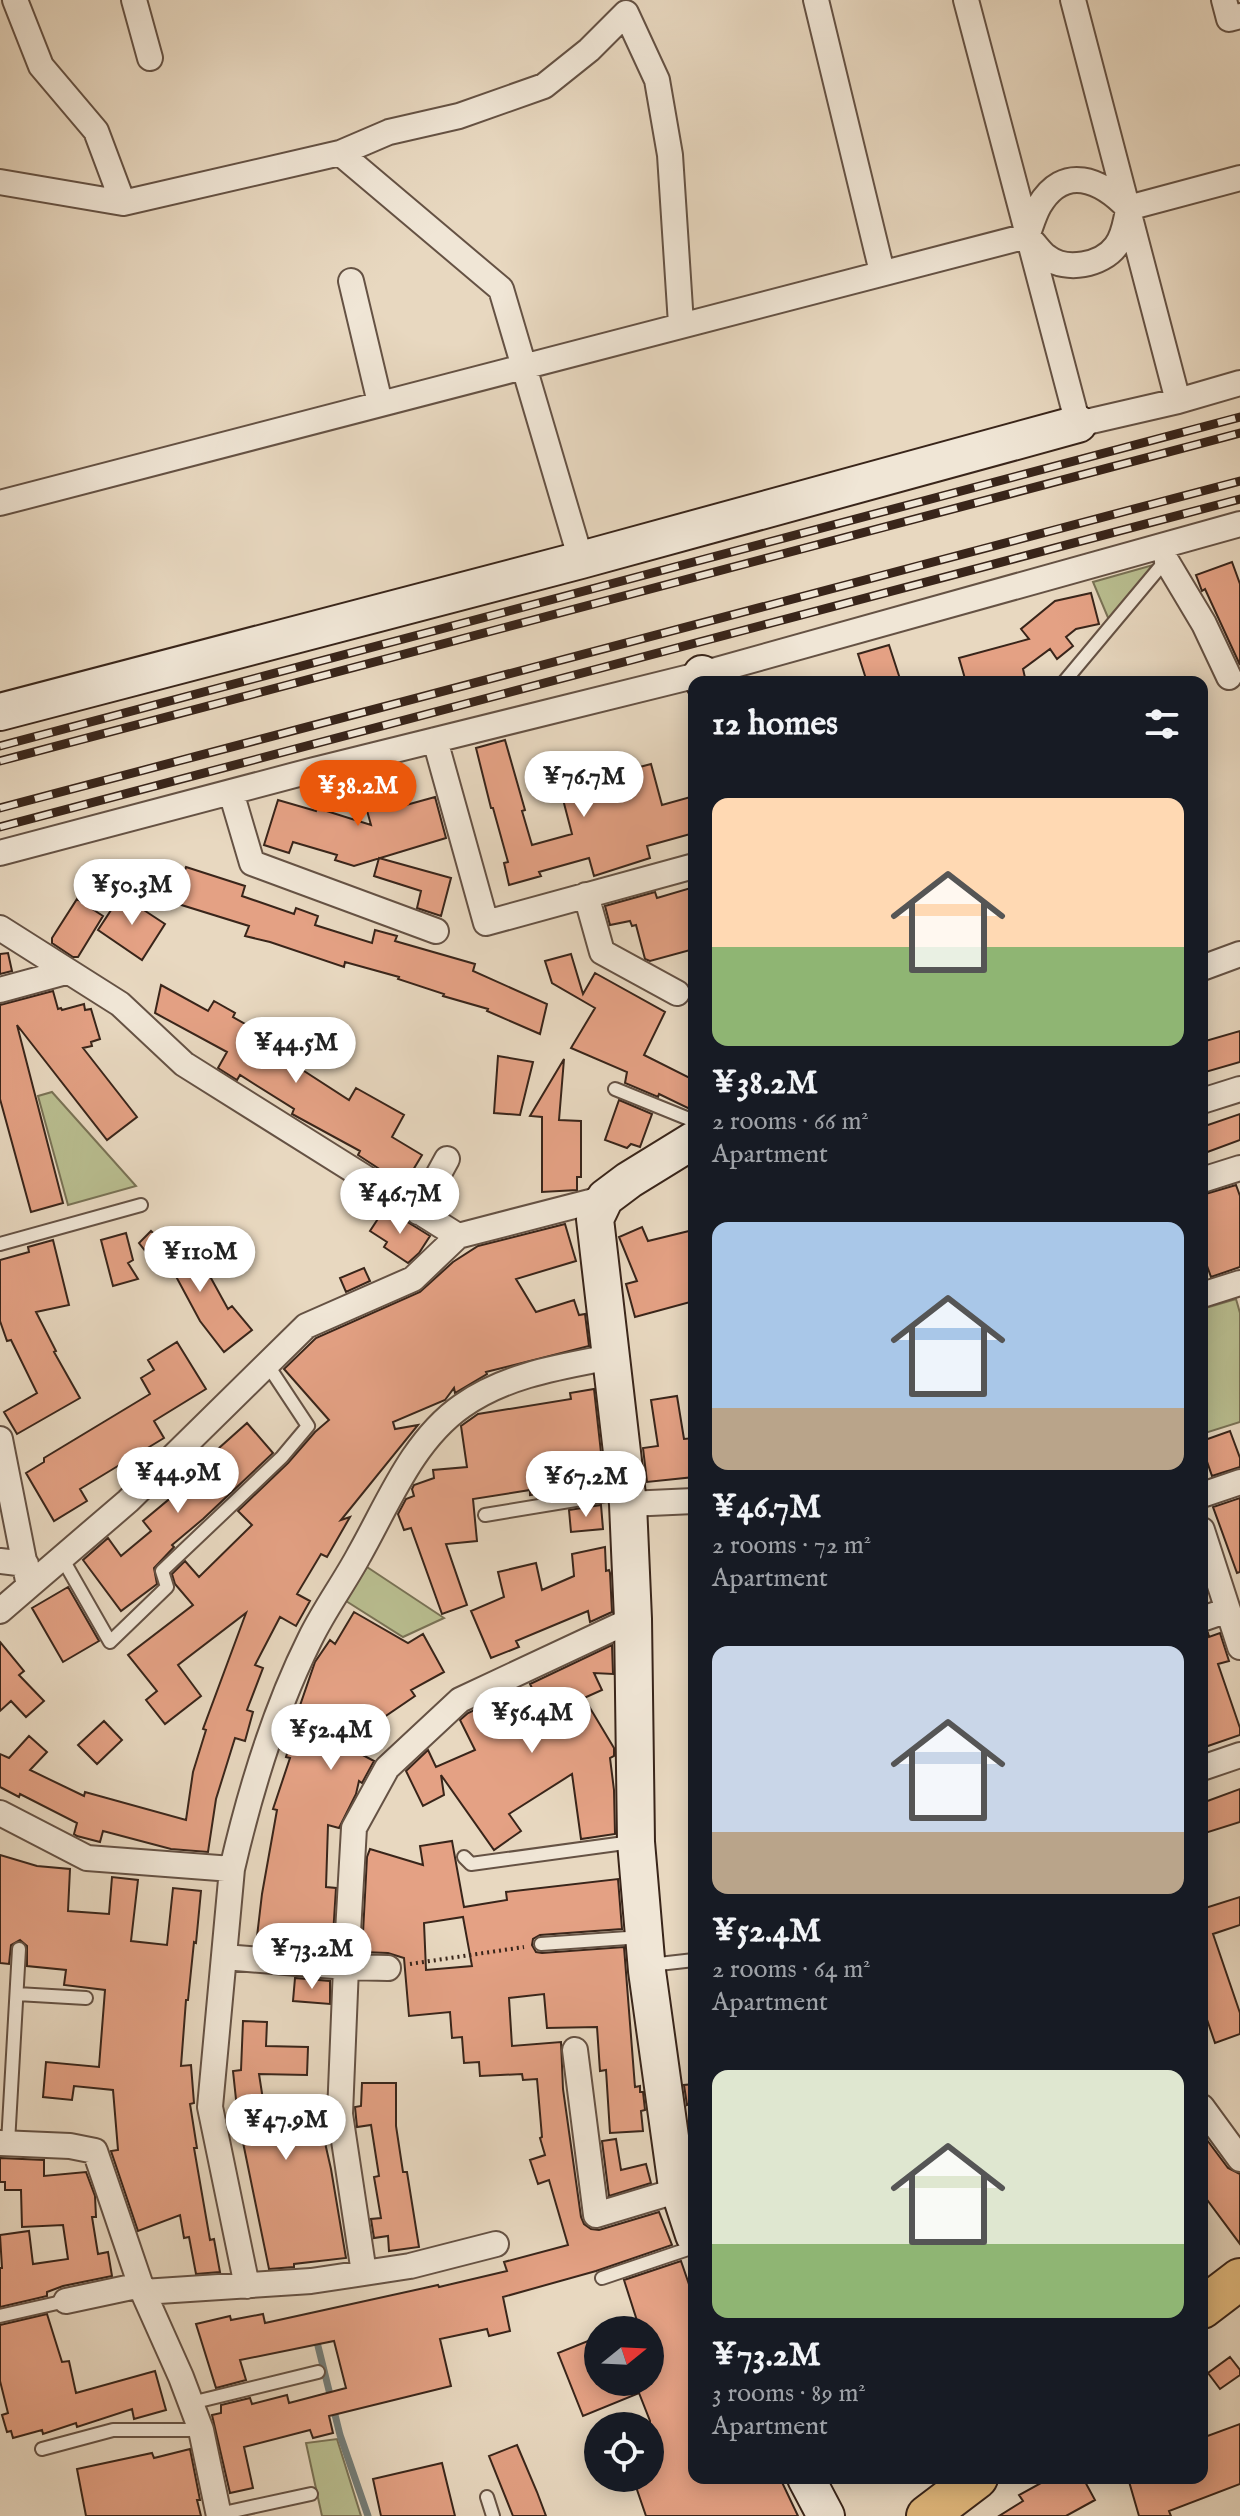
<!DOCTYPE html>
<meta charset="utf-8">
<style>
body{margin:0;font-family:"IM FELL English",serif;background:#20242c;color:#f1f3f6;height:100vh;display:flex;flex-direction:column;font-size:30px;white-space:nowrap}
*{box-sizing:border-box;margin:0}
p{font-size:26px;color:#9ea1a6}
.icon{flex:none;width:44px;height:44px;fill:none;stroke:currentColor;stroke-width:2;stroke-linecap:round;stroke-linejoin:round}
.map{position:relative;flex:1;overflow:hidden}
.sheet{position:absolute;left:688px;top:676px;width:520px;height:1808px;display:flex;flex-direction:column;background:#171b24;border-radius:16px;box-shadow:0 4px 20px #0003}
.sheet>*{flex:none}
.needle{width:52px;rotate:72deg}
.controls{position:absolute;left:584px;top:2316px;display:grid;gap:16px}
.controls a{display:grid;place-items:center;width:80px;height:80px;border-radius:50%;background:#171b24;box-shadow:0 4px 20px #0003;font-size:40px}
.price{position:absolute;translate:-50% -68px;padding:0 18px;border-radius:28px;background:#fff;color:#222;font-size:26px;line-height:52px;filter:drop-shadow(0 2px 4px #0008)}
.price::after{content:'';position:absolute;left:50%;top:48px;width:24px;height:18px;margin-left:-12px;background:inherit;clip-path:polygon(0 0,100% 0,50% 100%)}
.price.selected{background:#ea580c;color:#fff}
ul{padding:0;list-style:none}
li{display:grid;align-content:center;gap:16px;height:424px;padding:0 24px}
li span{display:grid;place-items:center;height:248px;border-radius:16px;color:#555}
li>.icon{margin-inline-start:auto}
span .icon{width:144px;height:144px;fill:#fffc;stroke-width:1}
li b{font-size:34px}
h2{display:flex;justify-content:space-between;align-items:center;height:96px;padding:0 24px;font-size:34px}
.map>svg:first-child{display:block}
</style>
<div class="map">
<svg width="1240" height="2516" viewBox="0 0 1240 2516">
<rect width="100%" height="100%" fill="#e8d8c0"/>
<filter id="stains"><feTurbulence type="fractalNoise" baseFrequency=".0025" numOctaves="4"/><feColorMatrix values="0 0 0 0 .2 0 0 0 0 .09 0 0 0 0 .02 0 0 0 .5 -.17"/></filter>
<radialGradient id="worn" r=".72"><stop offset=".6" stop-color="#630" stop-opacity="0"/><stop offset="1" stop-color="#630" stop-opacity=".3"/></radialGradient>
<path fill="#b9be90" stroke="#797255" stroke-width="2" d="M1153,565L1109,620L1093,582Z
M52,1092L136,1186L68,1205L38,1096Z
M1236,1299L1240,1313V1422L1202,1434V1309Z
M367,1567L444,1618L403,1637L346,1601Z
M337,2439L361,2516H322L306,2443Z"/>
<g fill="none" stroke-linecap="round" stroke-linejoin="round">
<path stroke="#737d79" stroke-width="7" d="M316,2338L340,2435L368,2516"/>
</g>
<path fill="#e4a184" stroke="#39251a" stroke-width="2" fill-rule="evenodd" d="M1232,562L1240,584V665L1205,589L1202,591L1196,575Z
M1091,593L1099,624L1076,629L1066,637L1073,646L1057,659L1050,649L1023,669L1026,682H966L959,658L1029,639L1021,629L1055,601Z
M889,645L901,682H867L858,654Z
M505,740L525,810L522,811L532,845L572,834L560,788L651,764L662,805L694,796V833L647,846L650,858L594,876L589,858L539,872L541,876L509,885L504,863L508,862L493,808H491L476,748Z
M377,773L388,810L435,797L446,838L354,866L335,860L337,855L293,842L289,853L264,845L278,800L316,811L317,808L371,825L358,778Z
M379,858L451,878L441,916L417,908L421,891L374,876Z
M186,867L245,886L242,896L294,914L296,908L318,916L315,925L372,943L375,930L397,936L395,941L475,964L473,971L547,1004L540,1034L487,1011L488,1009L443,996L444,994L398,979L399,977L345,962L344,967L270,942L245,936L249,926L175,903Z
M694,887V949L650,961L645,959L636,925L632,926L630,921L610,925L605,906L655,892L657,898Z
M121,895L165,924L142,960L98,930Z
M77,899L103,916L78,957H73L52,943V938Z
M8,953L12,971L0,974V954Z
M571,954L583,994L595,973L665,1012L644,1055L694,1080V1111L659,1094L658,1097L625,1083L627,1072L571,1048L595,1008L552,983L545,961Z
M161,985L208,1011L214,1001L235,1013L233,1017L263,1034L262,1037L304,1064L301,1069L349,1100L356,1088L404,1115L392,1137L422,1155L404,1185L358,1155L360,1151L292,1114L294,1109L240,1075L237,1080L218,1068L227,1052L155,1013Z
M53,991L58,1009L61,1008L62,1010L84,1004L85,1010L91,1009L100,1039L91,1042L92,1046L83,1048L137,1117L107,1140L17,1025L63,1203L31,1212L0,1099V1005Z
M1240,1031V1062L1202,1073V1042Z
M498,1056L533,1062L520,1115L494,1113Z
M564,1059L559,1120L581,1121V1177H577V1190L542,1192V1117L530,1116Z
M619,1100L652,1114L640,1147L631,1144L627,1148L605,1140Z
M1240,1114V1140L1202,1154V1127Z
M1236,1185L1240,1196V1267L1211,1277L1202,1252V1195Z
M385,1208L430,1236L419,1253L408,1263L384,1247L387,1242L370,1231Z
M565,1224L576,1261L516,1279L536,1312L574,1300L579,1315L585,1314L589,1346L486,1372L487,1374L455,1393L454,1388L445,1400L393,1422L395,1429L418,1425L341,1520L350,1517L327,1557L321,1554L297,1594L310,1601L296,1626L280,1617L255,1665L263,1668L247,1710L253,1712L245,1741L235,1738L216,1799L208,1852L171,1849L103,1831L100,1842L77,1836L74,1834L77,1823L20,1794L19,1797L0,1787V1754L9,1758L29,1736L47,1752L30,1770L84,1796L85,1792L186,1820L193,1772L206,1730L203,1729L246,1613L178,1665L201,1696L165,1724L146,1700L157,1691L128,1655L193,1605L175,1584L172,1574L185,1561L199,1577L252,1525L238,1511L288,1463L315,1432L329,1420L284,1369L316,1338L420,1292L453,1262L478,1246Z
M642,1227L648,1241L689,1231L694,1251V1301L635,1317L626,1284L637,1281L619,1237Z
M151,1231L189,1267L201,1260L228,1309L232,1306L252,1330L224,1352L200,1321L172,1269L165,1276L139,1243Z
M126,1233L133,1260L128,1263L138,1279L113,1286L101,1240Z
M53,1240L69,1305L36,1312L56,1351L54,1352L80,1398L17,1434L4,1412L37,1393L11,1340L7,1341L0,1321V1260L29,1252L28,1247Z
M364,1268L370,1281L346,1292L340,1278Z
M177,1342L206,1389L154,1421L164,1438L80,1489L87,1501L54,1521L26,1473L44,1462V1458L150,1394L141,1378L154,1370L148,1360Z
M594,1389L604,1480L599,1481L600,1487L568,1492V1490L530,1495V1490L473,1499L477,1541L446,1544L467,1605L442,1614L411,1528L404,1530L398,1514L406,1499L414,1496L412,1489L414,1485L434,1478L433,1470L467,1467L461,1426L478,1414L571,1399L570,1393Z
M677,1396L684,1439L694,1438V1477L647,1482L643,1448L658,1446L651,1400Z
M247,1423L273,1453L203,1519L172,1545L174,1547L154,1568L157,1584L121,1611L83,1560L108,1538L121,1556L151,1531L143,1521L174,1495L166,1485L203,1448L210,1456Z
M1230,1431L1240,1458V1467L1212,1476L1202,1447V1441Z
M1240,1498V1572L1237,1573L1213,1507Z
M601,1505L603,1529L571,1532L569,1510Z
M605,1547L606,1571L609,1570L610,1573L612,1612L590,1622L588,1611L516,1641L519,1647L491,1658L471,1611L504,1597L498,1572L536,1563L542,1590L574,1576L572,1554Z
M68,1587L99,1641L63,1662L32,1608Z
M354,1612L408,1643L423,1634L444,1672L411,1690L415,1696L380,1720L384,1724L357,1752L374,1761L362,1783L359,1781L356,1794L339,1828L328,1825L326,1887L336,1888L332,1951L256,1945L262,1894L277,1810L273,1809L290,1758L286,1757L297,1721L295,1720L315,1662L330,1640L335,1644Z
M1208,1633L1209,1637L1220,1633L1229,1661L1218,1664L1240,1728V1735L1202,1748V1634Z
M0,1642L24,1671L19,1675L44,1701L26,1717L11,1701L0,1711Z
M612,1645L613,1674L594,1673L602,1690L584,1698L614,1748V1756L610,1758L614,1790L615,1834L581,1839L572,1774L509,1814L521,1831L494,1850L441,1775L444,1795L423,1806L406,1771L428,1750L436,1767L475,1750L460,1720L468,1713L494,1701L496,1705L532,1688L530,1684Z
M104,1721L122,1740L97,1764L78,1745Z
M1240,1789V1822L1202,1834V1803Z
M452,1841L464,1907L507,1900L506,1892L618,1879L622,1929L540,1935L533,1939L532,1945L536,1952L542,1953L624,1947L635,2087L640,2086V2092H643L645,2110L641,2111L643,2131L610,2133L606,2070L600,2071L597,2027L547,2028L544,1994L509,1998L512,2046L561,2042L563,2089L581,2217L584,2224L591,2229L599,2230L659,2212L672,2245L596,2271L503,2297L510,2331L489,2336L487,2329L440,2339L451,2386L329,2416L333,2433L313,2438L310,2430L244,2447L253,2488L230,2493L212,2415L221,2413V2405L250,2398L252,2404L287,2395L289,2403L346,2388L334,2341L240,2360L246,2380L216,2388L196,2324L230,2316L231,2320L263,2314L265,2323L438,2285L439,2287L507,2271L504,2262L568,2245L549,2180L538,2184L530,2160L545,2155L540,2138L542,2137L537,2079L523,2080L522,2074L480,2076L479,2062L464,2063L462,2037L452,2038L450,2012L409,2016L404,1958L388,1953L362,1952L367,1857L370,1849L423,1865L420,1846ZM463,1917L472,1966L426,1970L424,1923Z
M0,1855L37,1866L70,1869L68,1911L109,1914L112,1877L138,1880L131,1941L167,1945L173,1888L201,1891L196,1943L194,1942L188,2000H186L181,2066L191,2065L194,2103L190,2104L197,2148H194L210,2240L214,2239L220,2272L196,2274L189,2237L184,2238L180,2215L138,2231L111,2151L118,2150L113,2090L74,2086L72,2100L43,2097L46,2062L99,2067L105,1990L64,1985L66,1970L27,1966V1946L20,1940L11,1945L9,1964L0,1963Z
M1240,1897V1925L1213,1934L1240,2013V2034L1215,2043L1202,2005V1909Z
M295,1978L330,1981V2004L293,2001Z
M243,2021L267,2022L266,2046L308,2047L307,2075L259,2074L268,2132L320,2121L331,2169L346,2258L294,2264V2267L269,2269L238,2118L233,2071L241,2070Z
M362,2083H396V2126L403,2172H407L419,2247L389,2251L388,2236L374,2238L371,2219L381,2218L374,2177L379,2176L371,2125L357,2127L355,2107L361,2106Z
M694,2084V2102L687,2105L684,2085Z
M616,2139L621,2170L646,2164L651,2183L609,2196L602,2141Z
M1207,2140L1228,2168L1240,2174V2244L1202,2193V2142Z
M0,2158L44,2160V2176L86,2172L95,2196L96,2217H92L98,2254L108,2252L112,2276L63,2286L47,2292V2296L0,2307V2268H2L0,2235L29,2231L33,2264L68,2259L63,2225L22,2227L21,2190H5V2182H0Z
M681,2261L694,2299V2478H780L798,2516H646L633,2478H650V2421L639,2393L583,2416L558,2353L598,2337V2382H650V2330H640L624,2280Z
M47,2314L62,2362L69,2361L76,2393L155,2371L166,2410L134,2419L132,2409L77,2427L76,2423L43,2434L42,2430L13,2438L11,2431L7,2432L2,2415L8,2413L0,2381V2325Z
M1230,2357L1240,2370V2375L1220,2389L1208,2373Z
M1240,2424V2484L1169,2511L1171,2516H1139L1128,2478H1202V2438Z
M517,2445L537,2492L546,2516H513L489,2456Z
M190,2449L200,2500H197L201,2516H86L77,2469L152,2453L154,2458Z
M442,2463L455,2516H381L373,2479Z
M1050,2478H1083L1095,2500L1066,2516H999L1023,2501L1019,2495Z"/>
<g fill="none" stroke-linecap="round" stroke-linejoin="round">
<g stroke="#655244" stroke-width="16">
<path id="lane" d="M1064,682L1166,560
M615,1089L694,1121
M0,1244L141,1205
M485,1515L624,1492
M62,1558L110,1642L167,1587L162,1571L282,1457L308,1426L267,1364
M464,1857L471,1864L632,1842
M541,1944L642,1937
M650,1965L694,1960
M17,1994L86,1998
M8,2143L19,1949
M602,2278L694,2247
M0,2316L66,2301
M191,2403L318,2372
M42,2449L113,2430H201
M487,2497L493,2516
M219,2514L311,2494"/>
</g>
<g stroke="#655244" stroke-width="28">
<path id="street" d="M15,0L41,66L96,131L123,203
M134,0L150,58
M816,0L882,272
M966,0L1078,424L1178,401L1240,383
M1073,0L1178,401
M1224,0L1229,19L1240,16
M340,153L501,289L581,560
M0,182L123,203L340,153L389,132L459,116L544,86L589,50L626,13L657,80L670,155L681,324
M1128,208L1240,178
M1027,236C1031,226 1034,215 1039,206C1064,163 1101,180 1128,208
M1030,239C1036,245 1041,253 1047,257C1066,272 1102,265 1116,246C1124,236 1125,223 1128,211
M351,281L380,403
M0,503L1027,236
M1167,562L1204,624L1229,677
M435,740L486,923L694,866
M231,792L252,863L436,931
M0,853L314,770L702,674L1240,524
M586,895L602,952L677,993
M0,928L120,1004L184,1064L458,1236
M1202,968L1240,954
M0,990L66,972
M1202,1101L1240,1089
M1202,1180L1240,1168
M418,1212L447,1159
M1202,1295L1240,1283
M0,1439L29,1586L0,1611
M1202,1495L1240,1482
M628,1504L694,1501
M1202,1530L1240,1647
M0,1561L26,1564
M29,1586L128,1501L306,1326L413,1279L458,1236L605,1198
M1202,1619L1228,1610
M1202,1768L1240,1755
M0,1813L87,1858L232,1869C250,1791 274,1711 310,1639C324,1610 344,1583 359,1555C388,1504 412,1441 462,1406C506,1375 559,1367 611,1357
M232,1869L210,2107L247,2286
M224,1957L346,1967L354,1828L387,1768L460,1700L633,1619
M575,2050L596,2215L679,2190
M1202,2107L1240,2159
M0,2143L70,2146L95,2151L143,2292
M364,2273L340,2114L346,1967L388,1968
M66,2301L141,2285
M219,2516L201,2430L181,2377L143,2292L311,2281L410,2266L496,2244"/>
</g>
<g stroke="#39251a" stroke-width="40">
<path id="secondary" d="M702,674L704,682
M0,712L581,560L1078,424
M694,1140L629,1180L605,1198L595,1219L628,1504L633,1619L636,1842L647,1971L676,2180L694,2235
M806,2478L826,2516"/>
</g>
<g stroke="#39251a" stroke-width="44">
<path id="primary" d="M1202,2308L1240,2279
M927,2516L977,2478"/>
</g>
<path stroke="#39251a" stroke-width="4" stroke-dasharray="2 4" stroke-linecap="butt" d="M410,1964L524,1947"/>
<use href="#lane" stroke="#f0e6d6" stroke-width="12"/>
<use href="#street" stroke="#f0e6d6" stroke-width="24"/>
<use href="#secondary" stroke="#f0e6d6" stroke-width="36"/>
<use href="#primary" stroke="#e4bc80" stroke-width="40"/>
<g stroke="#39251a" stroke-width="9">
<path id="rail" d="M0,746L1240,417
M0,761L1240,433
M0,808L1240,481
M0,827L1240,499"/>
</g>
<use href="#rail" stroke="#f0e6d6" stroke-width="6" stroke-dasharray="18" stroke-linecap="butt"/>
</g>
<rect width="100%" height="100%" filter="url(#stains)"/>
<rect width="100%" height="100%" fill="url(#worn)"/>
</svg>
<div class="controls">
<a><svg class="needle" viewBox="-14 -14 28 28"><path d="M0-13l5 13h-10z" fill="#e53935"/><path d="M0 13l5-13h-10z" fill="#9ea1a6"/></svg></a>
<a><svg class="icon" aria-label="locate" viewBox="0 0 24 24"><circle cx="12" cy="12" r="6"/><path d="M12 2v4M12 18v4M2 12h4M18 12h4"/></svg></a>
</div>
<b class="price" style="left:584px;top:819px">¥76.7M</b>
<b class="price selected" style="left:358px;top:828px">¥38.2M</b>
<b class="price" style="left:132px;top:927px">¥50.3M</b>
<b class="price" style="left:296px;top:1085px">¥44.5M</b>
<b class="price" style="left:400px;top:1236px">¥46.7M</b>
<b class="price" style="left:200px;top:1294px">¥110M</b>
<b class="price" style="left:178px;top:1515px">¥44.9M</b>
<b class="price" style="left:586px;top:1519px">¥67.2M</b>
<b class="price" style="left:532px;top:1755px">¥56.4M</b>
<b class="price" style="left:331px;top:1772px">¥52.4M</b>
<b class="price" style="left:312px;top:1991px">¥73.2M</b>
<b class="price" style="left:286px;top:2162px">¥47.9M</b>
<section class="sheet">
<h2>12 homes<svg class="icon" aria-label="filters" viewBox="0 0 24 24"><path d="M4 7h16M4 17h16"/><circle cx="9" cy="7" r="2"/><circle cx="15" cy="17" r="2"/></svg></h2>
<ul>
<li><span style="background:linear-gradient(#ffd9b3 60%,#8fb573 0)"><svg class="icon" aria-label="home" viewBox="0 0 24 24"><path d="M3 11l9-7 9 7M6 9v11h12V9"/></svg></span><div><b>¥38.2M</b><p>2 rooms · 66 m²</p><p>Apartment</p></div></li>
<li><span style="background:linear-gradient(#a9c7e8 75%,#b9a48a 0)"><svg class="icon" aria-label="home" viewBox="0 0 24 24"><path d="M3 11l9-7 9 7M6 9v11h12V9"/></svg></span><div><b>¥46.7M</b><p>2 rooms · 72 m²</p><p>Apartment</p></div></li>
<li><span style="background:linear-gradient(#c9d6e8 75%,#b9a48a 0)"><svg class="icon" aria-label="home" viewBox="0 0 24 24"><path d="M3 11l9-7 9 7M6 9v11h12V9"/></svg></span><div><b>¥52.4M</b><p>2 rooms · 64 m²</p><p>Apartment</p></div></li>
<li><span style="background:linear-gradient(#dfe7d0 70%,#8fb573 0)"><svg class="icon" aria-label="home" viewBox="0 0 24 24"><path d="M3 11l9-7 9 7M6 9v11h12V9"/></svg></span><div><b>¥73.2M</b><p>3 rooms · 89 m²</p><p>Apartment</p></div></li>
</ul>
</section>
</div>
